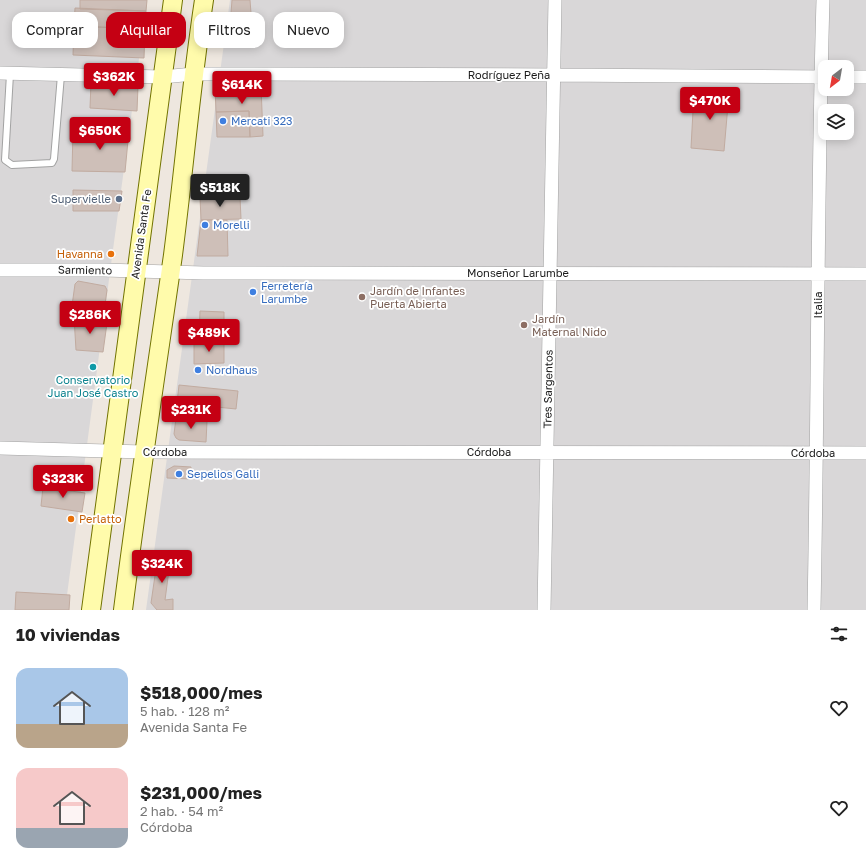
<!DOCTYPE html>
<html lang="es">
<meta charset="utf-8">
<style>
body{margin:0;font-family:"Golos Text",sans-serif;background:#f6f6f6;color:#222;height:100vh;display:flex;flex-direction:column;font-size:15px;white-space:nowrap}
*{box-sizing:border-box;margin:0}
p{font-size:13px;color:#767676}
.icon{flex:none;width:22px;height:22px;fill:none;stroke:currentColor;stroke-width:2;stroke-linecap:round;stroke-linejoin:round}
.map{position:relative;height:610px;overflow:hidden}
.drawer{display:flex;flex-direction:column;background:#fff;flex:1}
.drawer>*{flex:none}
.banner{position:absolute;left:12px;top:12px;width:400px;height:36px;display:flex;gap:8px}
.needle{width:26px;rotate:211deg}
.tools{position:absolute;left:818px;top:60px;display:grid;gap:8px}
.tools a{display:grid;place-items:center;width:36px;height:36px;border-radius:8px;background:#fff;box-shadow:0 2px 10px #0003;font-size:20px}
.price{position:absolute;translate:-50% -34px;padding:0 9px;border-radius:4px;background:#c50013;color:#fff;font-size:13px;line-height:26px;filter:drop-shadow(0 1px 2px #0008)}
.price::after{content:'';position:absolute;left:50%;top:24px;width:12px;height:9px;margin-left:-6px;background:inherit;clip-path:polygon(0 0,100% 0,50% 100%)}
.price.current{background:#222;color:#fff}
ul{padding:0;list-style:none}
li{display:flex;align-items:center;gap:12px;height:100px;padding:0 16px}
li span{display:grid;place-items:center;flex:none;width:112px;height:80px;border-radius:12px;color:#555}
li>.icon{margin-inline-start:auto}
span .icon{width:48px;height:48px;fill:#fffc;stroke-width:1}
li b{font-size:17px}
h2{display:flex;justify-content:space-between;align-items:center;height:48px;padding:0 16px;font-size:17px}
.chip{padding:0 14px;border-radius:12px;background:#fff;box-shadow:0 2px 10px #0003;font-size:14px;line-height:36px}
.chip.current{background:#c50013;color:#fff}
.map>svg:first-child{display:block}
</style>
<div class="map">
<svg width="866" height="610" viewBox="0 0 866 610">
<rect width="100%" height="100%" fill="#eee7df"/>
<path fill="#d9d7d8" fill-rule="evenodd" d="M0,0H147L112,257L65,610H0Z
M230,0H866V610H146ZM825,67H847V89H825ZM825,111H847V133H825Z"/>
<path fill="#cebfb8" stroke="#c1aba0" d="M80,0H147L146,11L80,9Z
M232,0H250L251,13H231Z
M75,8L146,11L145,29L74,26Z
M231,13H251V31L228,30Z
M74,26L145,29L144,58L73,55Z
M91,83L138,86L137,111L90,108Z
M261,86L263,136L250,137L249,111L216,112L215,87Z
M694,92L729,93L724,151L691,148Z
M249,111L250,137H217L216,112Z
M73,130H129L125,172L72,171Z
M73,190L122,191L119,211H73Z
M200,197H240L241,219L201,220Z
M201,220H227L228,256H197Z
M78,281L105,286L107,290L103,319L101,322L74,317L71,313L75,284Z
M200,311L224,312V342H199Z
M74,317L107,323L103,352L76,350Z
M194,342H224V363L194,364Z
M179,385L238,391L236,409L177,403Z
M177,403L209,406L207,421L176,418Z
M176,418L207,421L206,442L179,440L176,438L174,434Z
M174,466L191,467V479L167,478V470Z
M43,487L85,493L82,512L41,506Z
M158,555H171L165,600L173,599V610H157L151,603Z
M16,592L70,595L69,610H15Z"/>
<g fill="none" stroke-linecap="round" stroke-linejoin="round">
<g stroke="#a2a2a2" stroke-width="8">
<path id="service" d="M10,74L5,160L12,165L52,163L54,159L61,75"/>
</g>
<g stroke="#a2a2a2" stroke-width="14">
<path id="minor" d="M0,73L163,77L193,74H223L555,75L825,77
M847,77H866
M0,270H104L203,273L866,274
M0,448L144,452L866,453
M544,610L555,0
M814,610C818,407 817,203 823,0"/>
</g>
<g stroke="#727300" stroke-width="20">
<path id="secondary" d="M91,610L173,0
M123,610C138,491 156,373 173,255C184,170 191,85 204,0"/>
</g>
<use href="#service" stroke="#fff" stroke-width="6"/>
<use href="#minor" stroke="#fff" stroke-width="13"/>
<use href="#secondary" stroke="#fffbab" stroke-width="18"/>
</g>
<g fill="#3f7fe0" stroke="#fff" stroke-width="1.5">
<circle cx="223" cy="121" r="4"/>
<circle cx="205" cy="225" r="4"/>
<circle cx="253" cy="292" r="4"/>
<circle cx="198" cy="370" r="4"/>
<circle cx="179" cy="474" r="4"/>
</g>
<circle fill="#5c6f8a" stroke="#fff" stroke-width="1.5" cx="119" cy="199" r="4"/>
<g fill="#e8710a" stroke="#fff" stroke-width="1.5">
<circle cx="111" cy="254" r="4"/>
<circle cx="71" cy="519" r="4"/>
</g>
<g fill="#8d6e63" stroke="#fff" stroke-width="1.5">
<circle cx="362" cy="297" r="4"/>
<circle cx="524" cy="325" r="4"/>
</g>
<circle fill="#0f9aa8" stroke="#fff" stroke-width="1.5" cx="93" cy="367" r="4"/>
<g text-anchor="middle" stroke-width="3.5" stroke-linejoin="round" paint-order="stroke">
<g font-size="11" fill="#1b1b1b" stroke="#fff">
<text x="509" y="79">Rodríguez Peña</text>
<text transform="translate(141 234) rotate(-82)" y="4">Avenida Santa Fe</text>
<text transform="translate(85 270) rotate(1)" y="4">Sarmiento</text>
<text x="518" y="277">Monseñor Larumbe</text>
<text transform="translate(818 305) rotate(-90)" y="4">Italia</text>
<text transform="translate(548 389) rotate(-89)" y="4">Tres Sargentos</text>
<text x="165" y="456">Córdoba</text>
<text x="489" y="456">Córdoba</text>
<text x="813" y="457">Córdoba</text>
</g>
<g font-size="11" fill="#366cbe" stroke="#fff" text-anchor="start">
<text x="231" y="125">Mercati 323</text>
<text x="213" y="229">Morelli</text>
<text x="261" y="290">Ferretería<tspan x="261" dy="13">Larumbe</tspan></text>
<text x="206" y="374">Nordhaus</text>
<text x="187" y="478">Sepelios Galli</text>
</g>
<g font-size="11" fill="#4e5e75" stroke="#fff" text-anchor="end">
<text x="111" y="203">Supervielle</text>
</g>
<g font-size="11" fill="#c56008" stroke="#fff" text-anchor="end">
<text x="103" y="258">Havanna</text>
<text x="79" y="523" text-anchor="start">Perlatto</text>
</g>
<g font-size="11" fill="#785e54" stroke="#fff" text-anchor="start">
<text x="370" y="295">Jardín de Infantes<tspan x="370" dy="13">Puerta Abierta</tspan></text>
<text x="532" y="323">Jardín<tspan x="532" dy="13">Maternal Nido</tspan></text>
</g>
<g font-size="11" fill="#0d838f" stroke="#fff">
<text x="93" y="384">Conservatorio<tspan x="93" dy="13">Juan José Castro</tspan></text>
</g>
</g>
</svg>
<div class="tools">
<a><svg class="needle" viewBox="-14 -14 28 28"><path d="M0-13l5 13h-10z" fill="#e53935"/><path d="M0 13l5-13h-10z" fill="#767676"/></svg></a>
<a><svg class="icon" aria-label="layers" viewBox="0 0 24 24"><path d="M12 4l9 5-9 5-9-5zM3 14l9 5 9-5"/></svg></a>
</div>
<b class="price" style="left:114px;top:97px">$362K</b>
<b class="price" style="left:242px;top:105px">$614K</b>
<b class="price" style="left:710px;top:121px">$470K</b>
<b class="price" style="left:100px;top:151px">$650K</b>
<b class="price current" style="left:220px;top:208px">$518K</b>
<b class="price" style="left:90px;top:335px">$286K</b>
<b class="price" style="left:209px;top:353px">$489K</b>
<b class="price" style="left:191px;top:430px">$231K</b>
<b class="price" style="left:63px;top:499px">$323K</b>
<b class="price" style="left:162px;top:584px">$324K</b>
<div class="banner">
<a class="chip">Comprar</a>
<a class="chip current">Alquilar</a>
<a class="chip">Filtros</a>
<a class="chip">Nuevo</a>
</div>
</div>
<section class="drawer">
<h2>10 viviendas<svg class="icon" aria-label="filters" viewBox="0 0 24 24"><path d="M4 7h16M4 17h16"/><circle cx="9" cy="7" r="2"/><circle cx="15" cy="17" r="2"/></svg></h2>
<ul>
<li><span style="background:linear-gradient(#a9c7e8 70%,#b9a48a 0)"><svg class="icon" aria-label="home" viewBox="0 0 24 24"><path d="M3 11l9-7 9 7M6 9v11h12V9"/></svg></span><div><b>$518,000/mes</b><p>5 hab. · 128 m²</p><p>Avenida Santa Fe</p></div><svg class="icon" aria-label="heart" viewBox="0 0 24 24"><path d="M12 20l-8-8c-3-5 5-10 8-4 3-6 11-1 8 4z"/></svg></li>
<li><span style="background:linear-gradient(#f6c9c9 75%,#9aa5b1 0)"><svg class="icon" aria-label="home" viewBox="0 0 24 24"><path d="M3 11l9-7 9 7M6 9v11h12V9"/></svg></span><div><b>$231,000/mes</b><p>2 hab. · 54 m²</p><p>Córdoba</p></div><svg class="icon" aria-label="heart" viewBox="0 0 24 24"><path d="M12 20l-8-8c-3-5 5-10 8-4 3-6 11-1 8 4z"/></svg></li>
</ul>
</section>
